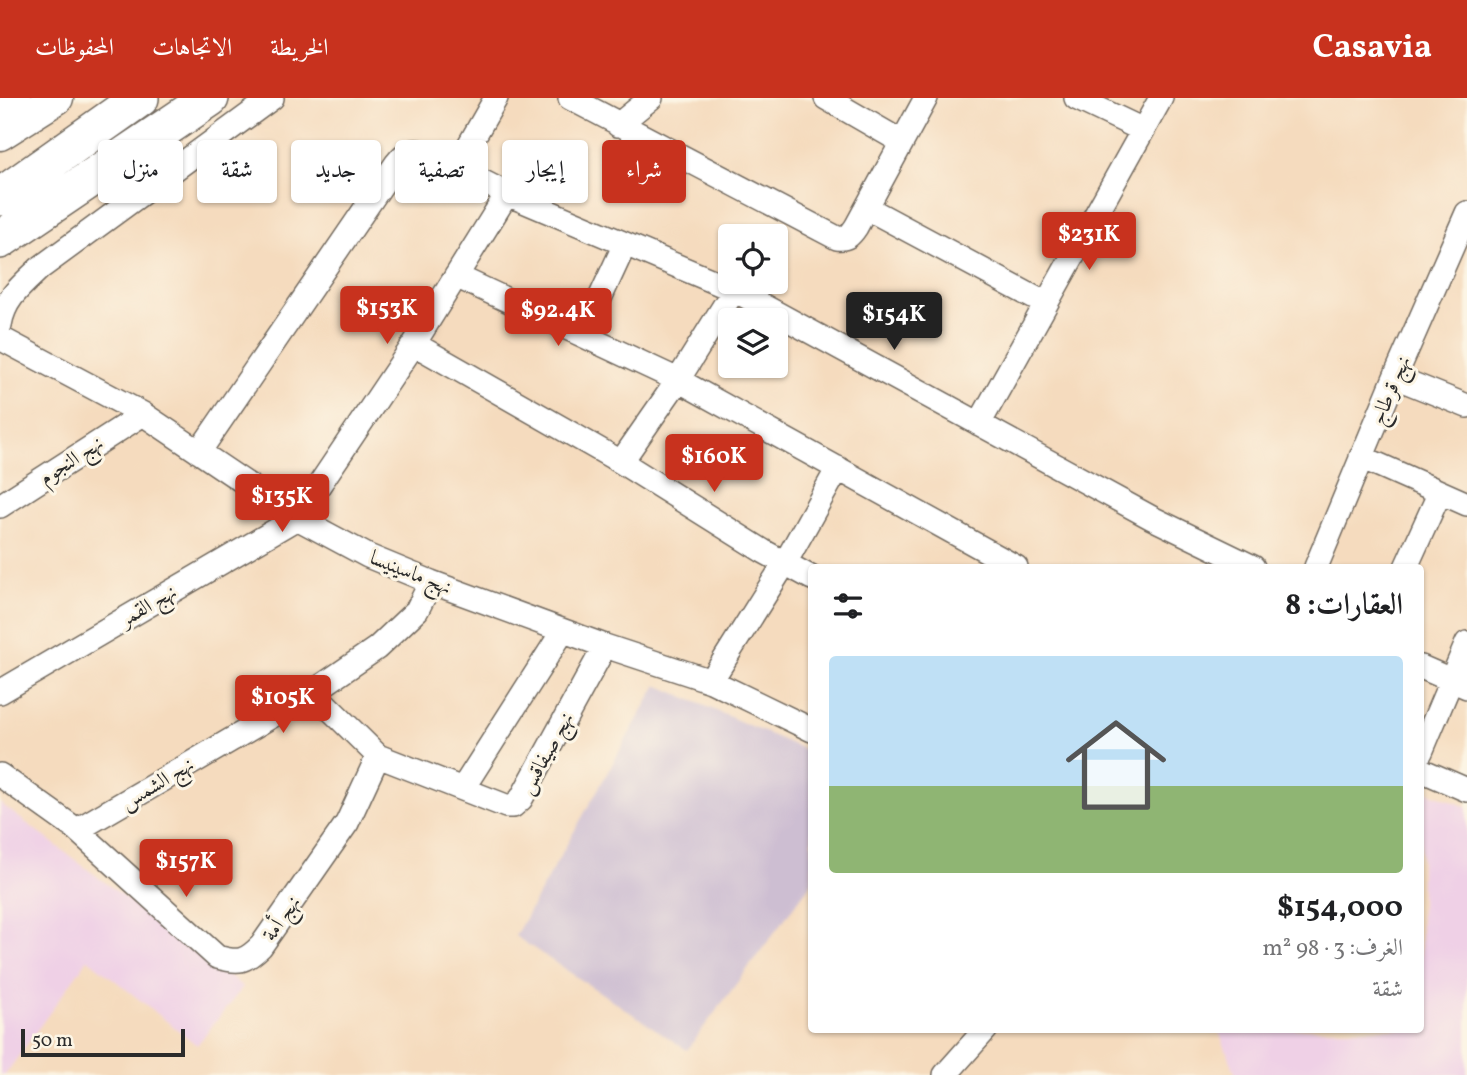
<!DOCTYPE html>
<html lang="ar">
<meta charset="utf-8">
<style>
body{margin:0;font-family:Vollkorn,Amiri,serif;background:#f6f6f6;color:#202124;direction:rtl;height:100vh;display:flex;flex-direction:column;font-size:26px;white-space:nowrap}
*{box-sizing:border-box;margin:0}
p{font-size:23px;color:#757577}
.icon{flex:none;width:38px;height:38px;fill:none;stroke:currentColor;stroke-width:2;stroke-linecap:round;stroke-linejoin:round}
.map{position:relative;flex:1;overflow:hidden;direction:ltr}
.side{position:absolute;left:808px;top:466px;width:616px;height:469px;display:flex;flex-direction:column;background:#fff;border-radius:7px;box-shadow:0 2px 5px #0004;direction:rtl}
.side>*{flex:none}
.guide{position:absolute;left:21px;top:42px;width:665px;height:63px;direction:rtl;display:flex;gap:14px}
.controls{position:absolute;left:718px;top:126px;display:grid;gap:14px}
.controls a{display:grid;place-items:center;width:70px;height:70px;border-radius:7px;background:#fff;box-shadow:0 2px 5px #0004;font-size:35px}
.scale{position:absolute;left:21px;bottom:18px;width:164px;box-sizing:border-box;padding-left:7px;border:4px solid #2b2b2b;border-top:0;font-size:19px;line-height:24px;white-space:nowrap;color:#2b2b2b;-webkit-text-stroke:5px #fcf5e5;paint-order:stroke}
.price{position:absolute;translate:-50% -60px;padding:0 16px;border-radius:7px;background:#c8321e;color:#fff;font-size:23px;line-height:46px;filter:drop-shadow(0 2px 4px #0008)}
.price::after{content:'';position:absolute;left:50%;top:42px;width:21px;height:16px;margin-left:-10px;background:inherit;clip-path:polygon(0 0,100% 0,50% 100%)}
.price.current{background:#222;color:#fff}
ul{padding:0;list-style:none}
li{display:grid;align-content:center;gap:14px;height:371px;padding:0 21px}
li span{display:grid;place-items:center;height:217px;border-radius:7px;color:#555}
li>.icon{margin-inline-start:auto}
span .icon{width:126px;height:126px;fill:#fffc;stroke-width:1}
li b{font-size:30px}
h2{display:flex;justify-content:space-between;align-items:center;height:84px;padding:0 21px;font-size:30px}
.tag{padding:0 24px;border-radius:7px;background:#fff;box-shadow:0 2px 5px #0004;font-size:24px;line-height:63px}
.tag.current{background:#c8321e;color:#fff}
header{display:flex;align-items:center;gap:42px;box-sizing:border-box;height:98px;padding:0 35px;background:#c8321e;color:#fff}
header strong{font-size:33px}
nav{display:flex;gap:38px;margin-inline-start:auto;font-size:24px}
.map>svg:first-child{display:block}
</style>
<header>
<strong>Casavia</strong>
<nav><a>الخريطة</a><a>الاتجاهات</a><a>المحفوظات</a></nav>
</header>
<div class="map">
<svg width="1467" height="977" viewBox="0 0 1467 977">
<rect width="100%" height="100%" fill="#fcf5e5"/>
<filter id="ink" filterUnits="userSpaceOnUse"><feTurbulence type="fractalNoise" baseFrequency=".0143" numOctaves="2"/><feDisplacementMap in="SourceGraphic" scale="14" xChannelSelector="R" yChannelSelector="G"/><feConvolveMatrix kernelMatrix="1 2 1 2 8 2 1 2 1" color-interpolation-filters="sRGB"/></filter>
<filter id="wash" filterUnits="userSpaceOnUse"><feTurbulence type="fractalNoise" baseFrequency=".00686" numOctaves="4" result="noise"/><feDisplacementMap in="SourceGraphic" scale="28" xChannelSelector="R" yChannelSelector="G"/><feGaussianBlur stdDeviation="1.57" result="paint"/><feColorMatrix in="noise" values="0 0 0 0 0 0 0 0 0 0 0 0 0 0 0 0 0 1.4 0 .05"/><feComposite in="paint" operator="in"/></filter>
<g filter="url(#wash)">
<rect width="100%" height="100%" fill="#f5dbbe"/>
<path fill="#efd0e6" d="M1421,691L1467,709V977H1236L1218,931H1421Z
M0,705L243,889L197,947L88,861L5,977H0Z"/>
<path fill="#cdbed2" d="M657,587L812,655V784L687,952L515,838Z"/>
</g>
<g filter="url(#ink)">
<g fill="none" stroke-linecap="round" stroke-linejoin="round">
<g stroke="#72695e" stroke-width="26">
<path id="minor" d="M570,0L837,140C847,141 850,138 856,129L926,0
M826,0L902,44
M1076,0L1143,32
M0,13L19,0
M618,27L651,0
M456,70L496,0
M867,110L1046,206
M456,178L678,282L734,192
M0,227C4,201 21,188 40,170L272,0
M583,237L625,146
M0,240L143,316L297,420L368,458L431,484L605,548L711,583L812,632
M414,246L621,364L678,282L1016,469
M1395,279L1467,308
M979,326L1161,0
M199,354L396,66C406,53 412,51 427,55L507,96L734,192L1152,420L1253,469
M1361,359L1467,406
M621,364L763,453L812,480
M0,408L143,316
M1316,469L1395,279L1467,115
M1406,469L1440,394
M1421,569L1467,589
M711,583L785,465L838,370
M0,594L297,420L414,246L507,96
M1421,654L1467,545
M378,658L506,708H513L521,701L605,548
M1421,672L1467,692
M0,677L77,732L217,859C239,865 245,864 261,848L347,725L378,658L313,594
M463,690L563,533
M77,732L313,594L377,550L417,512L431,484
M945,977L986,931"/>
</g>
<g stroke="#72695e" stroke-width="35">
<path id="secondary" d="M0,36L57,0"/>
</g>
<g stroke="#72695e" stroke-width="40">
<path id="trunk" d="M0,99L140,0
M0,142L210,0"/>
</g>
<use href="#minor" stroke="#fff" stroke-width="23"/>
<use href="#secondary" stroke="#fff" stroke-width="32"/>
<use href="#trunk" stroke="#fff" stroke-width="37"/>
</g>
</g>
<g text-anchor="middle" stroke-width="6" stroke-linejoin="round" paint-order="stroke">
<g font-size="21" fill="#2b2b2b" stroke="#fcf5e5">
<text transform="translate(1390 292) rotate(-67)" y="7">نهج قرطاج</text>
<text transform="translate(71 362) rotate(-33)" y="7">نهج النجوم</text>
<text transform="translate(411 474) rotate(22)" y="7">نهج ماسينيسا</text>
<text transform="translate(148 507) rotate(-30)" y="7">نهج القمر</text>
<text transform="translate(546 655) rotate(-61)" y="7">نهج صيفاقس</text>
<text transform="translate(157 685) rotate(-31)" y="7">نهج الشمس</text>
<text transform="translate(281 820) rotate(-55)" y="7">نهج أمة</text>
</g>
</g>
</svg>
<div class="controls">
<a><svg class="icon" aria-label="locate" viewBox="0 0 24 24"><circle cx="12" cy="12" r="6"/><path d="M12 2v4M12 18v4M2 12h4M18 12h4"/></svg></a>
<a><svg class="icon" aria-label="layers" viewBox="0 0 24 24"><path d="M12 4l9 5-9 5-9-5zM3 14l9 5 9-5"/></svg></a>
</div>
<div class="scale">50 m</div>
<b class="price" style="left:1089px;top:174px">$231K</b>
<b class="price" style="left:387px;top:248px">$153K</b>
<b class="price" style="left:558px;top:250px">$92.4K</b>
<b class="price current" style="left:894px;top:254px">$154K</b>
<b class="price" style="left:714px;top:396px">$160K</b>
<b class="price" style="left:282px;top:436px">$135K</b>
<b class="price" style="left:283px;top:637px">$105K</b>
<b class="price" style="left:186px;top:801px">$157K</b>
<div class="guide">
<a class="tag current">شراء</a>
<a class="tag">إيجار</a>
<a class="tag">تصفية</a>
<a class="tag">جديد</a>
<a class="tag">شقة</a>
<a class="tag">منزل</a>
</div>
<section class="side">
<h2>العقارات: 8<svg class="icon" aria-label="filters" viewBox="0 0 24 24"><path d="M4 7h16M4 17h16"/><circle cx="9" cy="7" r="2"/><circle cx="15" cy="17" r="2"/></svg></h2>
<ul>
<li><span style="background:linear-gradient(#bfe0f5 60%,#8fb573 0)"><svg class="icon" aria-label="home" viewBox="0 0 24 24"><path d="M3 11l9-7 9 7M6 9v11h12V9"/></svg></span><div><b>$154,000</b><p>الغرف: 3 · 98 m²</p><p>شقة</p></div></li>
</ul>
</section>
</div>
